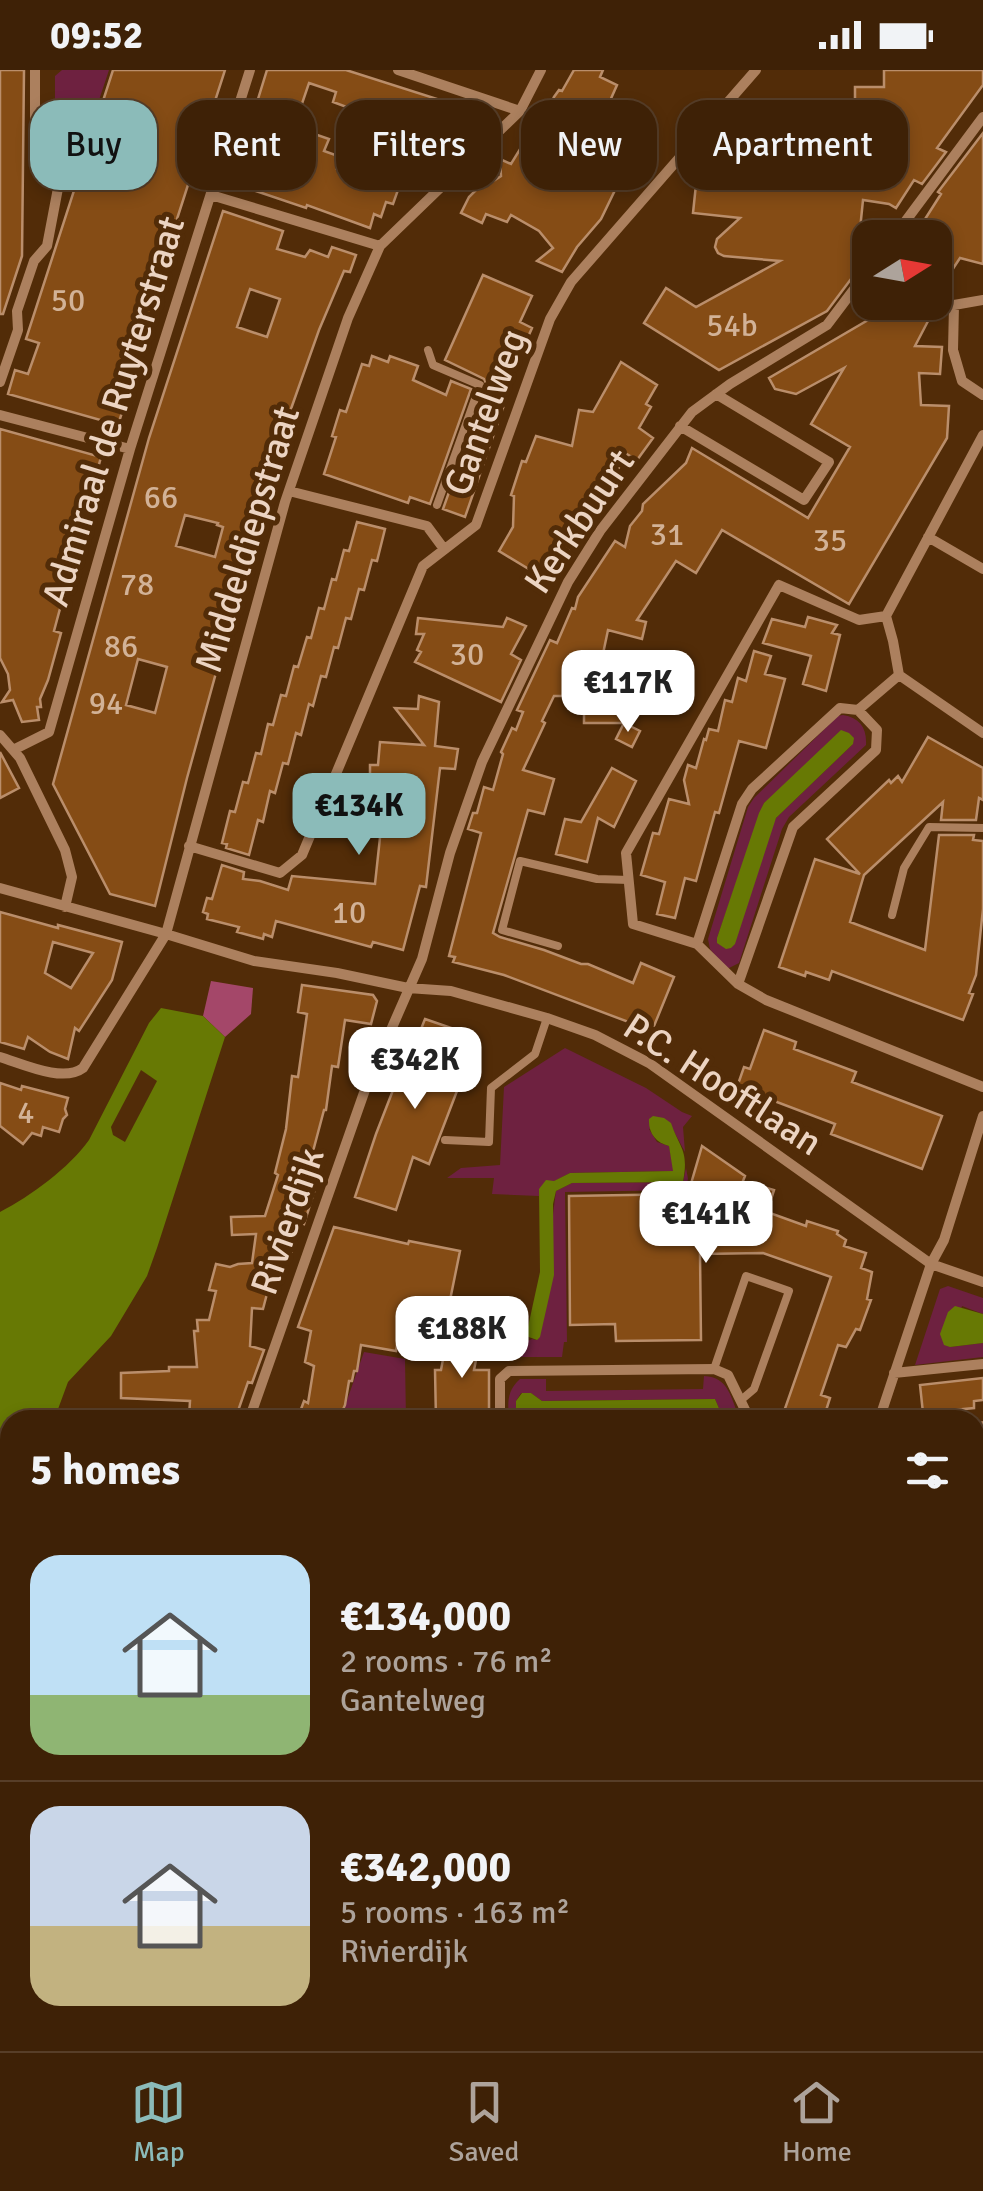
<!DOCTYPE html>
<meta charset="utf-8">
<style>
body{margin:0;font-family:Signika,sans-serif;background:#492e14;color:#f1f3f6;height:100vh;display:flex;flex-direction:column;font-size:38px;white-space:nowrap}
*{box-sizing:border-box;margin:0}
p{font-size:32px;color:#ada39b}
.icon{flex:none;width:55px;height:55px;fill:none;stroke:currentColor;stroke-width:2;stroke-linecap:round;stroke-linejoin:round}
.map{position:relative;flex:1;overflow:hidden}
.drawer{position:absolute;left:0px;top:1340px;width:985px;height:642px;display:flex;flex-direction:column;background:#3e2106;border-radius:30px 30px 0 0;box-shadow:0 5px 15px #0003,0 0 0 2px #573e28}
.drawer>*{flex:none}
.banner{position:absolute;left:30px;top:30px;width:925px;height:90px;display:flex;gap:20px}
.needle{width:65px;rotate:79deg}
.buttons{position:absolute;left:852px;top:150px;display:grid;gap:20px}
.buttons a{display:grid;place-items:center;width:100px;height:100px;border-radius:20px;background:#3e2106;box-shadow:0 5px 15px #0003,0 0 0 2px #573e28;font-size:50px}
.price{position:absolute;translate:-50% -85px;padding:0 22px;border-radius:20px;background:#fff;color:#222;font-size:32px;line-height:65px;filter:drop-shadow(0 2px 5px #0008)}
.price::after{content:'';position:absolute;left:50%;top:60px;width:30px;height:22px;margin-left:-15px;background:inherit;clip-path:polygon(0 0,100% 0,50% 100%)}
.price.current{background:#8bbbb9;color:#111}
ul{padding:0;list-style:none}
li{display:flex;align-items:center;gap:30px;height:250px;padding:0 30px}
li+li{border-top:2px solid #573e28}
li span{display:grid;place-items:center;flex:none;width:280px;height:200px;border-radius:30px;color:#555}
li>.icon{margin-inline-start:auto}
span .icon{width:120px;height:120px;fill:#fffc;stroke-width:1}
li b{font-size:42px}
h2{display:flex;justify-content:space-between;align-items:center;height:120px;padding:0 30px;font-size:42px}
.pill{padding:0 35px;border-radius:30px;background:#3e2106;box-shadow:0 5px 15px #0003,0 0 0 2px #573e28;font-size:35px;line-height:90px}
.pill.current{background:#8bbbb9;color:#111}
.status{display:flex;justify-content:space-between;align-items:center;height:70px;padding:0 50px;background:#3e2106;direction:ltr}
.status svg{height:28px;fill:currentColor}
.dock{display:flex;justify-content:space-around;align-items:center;height:140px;border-top:2px solid #573e28;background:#3e2106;font-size:28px;color:#ada39b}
.dock a{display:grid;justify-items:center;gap:5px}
.dock .current{color:#8bbbb9}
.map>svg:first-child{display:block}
</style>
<div class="status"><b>09:52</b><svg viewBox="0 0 49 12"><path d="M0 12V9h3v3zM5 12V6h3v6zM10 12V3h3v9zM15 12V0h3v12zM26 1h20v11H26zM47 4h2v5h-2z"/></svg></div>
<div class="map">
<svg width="983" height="1981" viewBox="0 0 983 1981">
<rect width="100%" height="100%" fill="#522c08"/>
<path fill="#6e2140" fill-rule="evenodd" d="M62,0H109L84,75L55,66V6Z
M843,645C860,648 867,658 866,675L789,747L782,759L739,893L729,898L724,897L710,879L708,869L748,737L754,728L838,646ZM853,674L776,748L717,868L764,733Z
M565,978L646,1018L682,1042L692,1046L683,1057L685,1082L671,1056L649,1059L657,1072L669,1076L674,1101L570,1103L539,1119V1126L492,1124L494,1108H447L461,1098L500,1095L504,1017Z
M686,1098L688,1109L685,1120L565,1122L567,1272H564L562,1287H516L505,1280L532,1269L537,1270L556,1121L572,1113L683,1112Z
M948,1216L983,1228V1244L962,1236L950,1277L983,1273V1287L915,1295L940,1219Z
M364,1282L405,1289L406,1350H340Z
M704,1306C729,1307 731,1328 740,1350H724L715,1329L542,1331L531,1323H521L516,1331V1350H509C508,1333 506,1322 520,1309H546V1321L703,1319Z
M708,1338L712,1350H541L558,1340Z
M457,1972L479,1973L483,1975L485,1972H670L671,1981H454Z"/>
<path fill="#a44769" d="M211,911L253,918L251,944L225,967L203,946Z"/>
<path fill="#677904" d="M841,660L849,663L854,668L853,674L776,748L735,874L731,878L726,879L717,873V868L759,743L764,733Z
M161,938L203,946L225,967L157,1178L147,1206L111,1266L68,1312L54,1350H10V1472L0,1509V1142C31,1126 69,1098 89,1070L149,953Z
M653,1046L664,1048L671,1053C680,1079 689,1080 683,1112L572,1113L556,1121L553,1134L554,1205L540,1267L537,1270L526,1266L540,1202L539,1119L546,1110L554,1111L570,1103L673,1101L669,1076C656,1073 648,1063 649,1049Z
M955,1236L983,1244V1273L950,1277L944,1275L940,1264L948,1242Z
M522,1323H531L542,1331L715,1329L724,1350H712L707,1338L558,1340L541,1350H516V1331Z"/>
<path fill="#522c08" d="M141,1000L157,1011L125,1072L113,1065L111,1057Z"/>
<path fill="#854c15" stroke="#ba8e6b" stroke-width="2.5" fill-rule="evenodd" d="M0,0H24L22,186L3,244H0Z
M113,0H225L177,149L184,151L118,355L8,324L15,300L28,304L39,273L26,269Z
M267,0H346L481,43L474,63L460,58L453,79L448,77L442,94L429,90L424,106L414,103L408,120L399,117L393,134L386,132L381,147L374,144L370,158L307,135L306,138L232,113ZM309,13L336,22L333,32L363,43L361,51L366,52L360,71L379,77L369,109L337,99L341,87L324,81L329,69L294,57Z
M574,0H603L600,7L617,15L605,42L655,67L643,90L618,114L601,149L577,177L562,202L537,191L553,178L539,161L511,145L507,152L486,144L482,153L461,143L469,127L481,115L484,117L501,106L500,89L511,94L522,76L529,80L554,27L559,20L562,21Z
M884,0H983V15L937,78L946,82L922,114L914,110L896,138L889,134L863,130L857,189L863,193L827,241L719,300L644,253L666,218L696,237L780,191L724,186L718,183L715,177L717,169L740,148L693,143L697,105L740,109L745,92L747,72L868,83L874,35H855V17H884Z
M983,63V194L960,188L935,226V168H913L941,124L938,122Z
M223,141L283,161L277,179L305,187L310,180L328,187L332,177L356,185L350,202L344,201L319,260L281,367L187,708L155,836L110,824L53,714L149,368ZM250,219L280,229L267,267L237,257ZM185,445L218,453L217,455L223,457L215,487L176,476ZM138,589L167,597L155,643L126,635Z
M483,205L532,226L520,252L532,258L511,305L501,334L504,335L465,447L443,439L487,315L484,309L445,290Z
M899,232H938L915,276L942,277L940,304L919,303L921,335L949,336L947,368L849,534L722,460L696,503L676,491L637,550L646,552L642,569L608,560L600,598H627L624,653H584V626H554L542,651L545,653L523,700L554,709L544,744L528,740L493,863L500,867L544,880L581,894H588L633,913L641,893L674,907L654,956L649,954L647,959L504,905L453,892L455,887L449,886L481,763L468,759L473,743H477L484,717L493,720L503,684L501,682L512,658L516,660L523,642L517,640L550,570L557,573L572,538L575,539L578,527L615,471L625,477L630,456L642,441L643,434L686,393L692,378L808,448L850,377L811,354L844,298L796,324L775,319L769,308Z
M372,286L388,292L390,286L418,296L413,310L446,325L451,311L471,319L430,434L410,427L408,433L324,404L336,367L332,366L340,340L346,342L362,294L369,296Z
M621,292L657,315L646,334L651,337L639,358L653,368L637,390L625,383L611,417L603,414L595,436L552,510L534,499L532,501L499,481L513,457L514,426L511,425L522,391L526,392L536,366L572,376L579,340L593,342Z
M0,359L101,387L54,561L61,563L48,610L40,629L41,637H37L39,650L22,652L13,630L2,632L10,620L8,604L0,588Z
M357,452L385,459L377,491L372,490L364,520L359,519L351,549L346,548L338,578L334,577L326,607L321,606L313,636L309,634L301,665L296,663L288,694L283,693L275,723L270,721L263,752L258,750L249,785L226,778L227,774L222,773L230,741L235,742L243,712L248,713L256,683L261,684L268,654L273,655L281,625L286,626L294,596L298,597L307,567L311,568L319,538L324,539L332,509L336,510L344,480L349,481Z
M808,547L837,555L832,563L840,565L826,621L803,614L811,586L763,573L772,549L805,557Z
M418,548L503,557L507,548L526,556L511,584L521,590L501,632L415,592L421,582L417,580L424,564H416Z
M754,581L771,586L765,604L785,609L766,678L739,671L719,743L715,742L696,811L685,808L675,848L657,844L665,812L641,805L653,763L659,764L669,729L689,734L684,710L688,695L696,698L704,669L706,670L709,659L718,661L725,630L732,632L738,608L746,611Z
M419,626L439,632L435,676L458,679L455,699L440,698L426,817L420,816L403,880L373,872L371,877L276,851L272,867L264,864L263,869L237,862L239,857L207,849L208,844L203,842L207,828L212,829L222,795L244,802L243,809L260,811L288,820L292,806L375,814L386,712L370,711V695H378L380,672L424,675L395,638L418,639Z
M624,653L640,661L632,677L616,669Z
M928,667L983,698V730L979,728L976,750H941L943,732L864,805L850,852L925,880L939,765H974L973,770L983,771V839L976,905L969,923L973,924L963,950L832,901L829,910L806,902L805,906L779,897L815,789L860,804L827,769L889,710L891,713L898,706L902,712Z
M0,682L19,718L0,728Z
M612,698L636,711L614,757L598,748L587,792L556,784L565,749L581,752Z
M0,842L58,858V855L122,872L112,910L79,961L75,958L68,989L50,982L28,967L24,979L0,972ZM53,872L93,883L71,918L45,903Z
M302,915L373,925L377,931L371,954L345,950L338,997L332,996L326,1040H324L303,1119L314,1122L304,1154L296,1151L291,1187L273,1185L270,1211L276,1217L268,1220L263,1239L252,1238L250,1276L264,1280L252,1313L248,1312L238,1341H235V1350L189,1347L190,1331L121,1328V1303L169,1301V1297H197L194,1261H198L197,1250H209L216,1221L209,1220L216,1194L230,1197L238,1194L252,1193L256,1164L232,1165L231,1147L265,1146L278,1105L275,1103L286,1059L292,1006L298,1007L307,944L298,942Z
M425,949L460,961L458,968L475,974L429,1094L413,1087L396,1140L355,1127L376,1064L402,997L405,999Z
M764,960L796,972L794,979L856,1002L852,1012L942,1046L922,1099L831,1064L835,1054L737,1017L744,997L750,999Z
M0,1013L21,1020L22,1016L68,1028L65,1039L67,1045L63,1049L59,1062L43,1057L41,1066L32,1063L23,1074L0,1056Z
M702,1076L745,1106L743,1111L774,1120L767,1142L806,1156L807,1151L838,1161L837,1164L846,1170L844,1176L866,1183L861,1198L872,1202L867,1229L871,1230L860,1260L856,1259L846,1277L838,1275L821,1325L830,1328L823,1350H781L831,1207L763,1183L700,1184L701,1270L616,1271L615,1254L570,1255L569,1126L688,1124Z
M334,1157L408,1174L409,1171L460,1181L448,1240L404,1232L396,1281L361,1275L357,1301H354L352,1311H349L345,1335L341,1344H337L348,1350H297L304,1331L308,1333L314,1296L305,1292L311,1261L298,1257Z
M449,1258L481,1265L474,1300H489V1350H436L435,1300H441Z
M983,1308V1330L974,1331V1338L923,1343L920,1315Z"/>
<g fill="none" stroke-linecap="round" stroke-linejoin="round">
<path stroke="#ac805e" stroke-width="8" d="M428,280L433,295L480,315L437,435
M892,845L904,798L929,757L983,758
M558,876L502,860L520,791L597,809L629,810
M445,1070L489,1072L491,1018L535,984L547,948
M714,1299L746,1206L789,1221L754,1319L741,1330"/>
<path stroke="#ac805e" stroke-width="10" d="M398,0L520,41
M211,125L380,176
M893,168L983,47
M983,230L954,235L953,280L962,311L983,325
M0,312L18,260L17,241L34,191L47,176L59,113L55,92L35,74V0
M0,345L130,379
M680,356L804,430L829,392L716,324
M289,421L427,456L444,479
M928,467L983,499
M886,546L859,550L779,515L626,783L633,854L697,874L738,914L766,930L983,1017
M899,605L893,571L886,546L983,365
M899,605L983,663
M858,640L899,605
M0,665L20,688L65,780L72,807L65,837
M13,680L49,662L130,379L250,0
M189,776L280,803L302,785L423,496L476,455L550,249L571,212L756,0
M0,818L166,864L254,891L337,903L408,918L451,921L547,948L595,965L649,993L931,1194L983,1212
M697,874L742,734L752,719L840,638L858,640L877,660L876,680L793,757L738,914
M0,987C23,994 63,1013 83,998L166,864L285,432L348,248L380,176L520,41L541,0
M894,1303L983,1294
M249,1350L366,1017L422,889L450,783L482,692L568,512L600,461L692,342L730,314L827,255L870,198
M500,1350V1309L509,1301L714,1299L728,1305L750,1350
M879,1350L931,1194L944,1170L983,1046
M975,1358L983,1356
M975,1421L983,1398
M975,1558L983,1561
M975,1628L983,1607
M726,1972V1981
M35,1981L37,1972
M275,1981L278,1972
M437,1981L441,1972"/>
<path stroke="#af878a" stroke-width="20" d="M975,1969L983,1948"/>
</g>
<g text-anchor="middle" stroke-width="10" stroke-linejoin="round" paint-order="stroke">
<g font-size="32" fill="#d2b297">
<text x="68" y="241">50</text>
<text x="732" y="266">54b</text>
<text x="161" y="438">66</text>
<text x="667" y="475">31</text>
<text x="830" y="481">35</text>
<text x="137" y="525">78</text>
<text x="121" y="587">86</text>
<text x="467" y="595">30</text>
<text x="106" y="644">94</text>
<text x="349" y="853">10</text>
<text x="26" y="1053">4</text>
</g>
<g font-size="38" fill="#ecd4c2" stroke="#522c08">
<text transform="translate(113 341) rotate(-73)" y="13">Admiraal de Ruyterstraat</text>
<text transform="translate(485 342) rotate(-70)" y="13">Gantelweg</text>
<text transform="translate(579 451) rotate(-56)" y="13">Kerkbuurt</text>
<text transform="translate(247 469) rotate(-73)" y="13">Middeldiepstraat</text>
<text transform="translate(723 1014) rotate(33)" y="13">P.C. Hooftlaan</text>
<text transform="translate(287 1151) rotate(-71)" y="13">Rivierdijk</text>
</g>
</g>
</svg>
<div class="buttons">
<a><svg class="needle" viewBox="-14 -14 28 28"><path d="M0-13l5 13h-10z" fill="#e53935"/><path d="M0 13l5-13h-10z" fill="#ada39b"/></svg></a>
</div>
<b class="price" style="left:628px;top:665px">€117K</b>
<b class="price current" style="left:359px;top:788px">€134K</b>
<b class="price" style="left:415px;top:1042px">€342K</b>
<b class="price" style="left:706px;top:1196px">€141K</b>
<b class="price" style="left:462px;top:1311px">€188K</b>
<div class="banner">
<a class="pill current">Buy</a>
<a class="pill">Rent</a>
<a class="pill">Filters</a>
<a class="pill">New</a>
<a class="pill">Apartment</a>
</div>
<section class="drawer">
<h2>5 homes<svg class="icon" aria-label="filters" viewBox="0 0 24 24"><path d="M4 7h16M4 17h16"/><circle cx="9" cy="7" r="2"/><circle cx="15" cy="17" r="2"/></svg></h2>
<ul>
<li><span style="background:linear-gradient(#bfe0f5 70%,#8fb573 0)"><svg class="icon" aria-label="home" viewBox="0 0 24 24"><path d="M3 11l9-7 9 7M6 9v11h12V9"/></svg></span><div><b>€134,000</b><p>2 rooms · 76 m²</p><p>Gantelweg</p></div></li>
<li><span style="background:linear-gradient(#c9d6e8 60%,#c2b280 0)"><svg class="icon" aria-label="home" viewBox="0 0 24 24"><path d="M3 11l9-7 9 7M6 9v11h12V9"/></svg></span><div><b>€342,000</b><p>5 rooms · 163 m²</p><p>Rivierdijk</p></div></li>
</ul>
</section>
</div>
<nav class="dock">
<a class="current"><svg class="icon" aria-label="map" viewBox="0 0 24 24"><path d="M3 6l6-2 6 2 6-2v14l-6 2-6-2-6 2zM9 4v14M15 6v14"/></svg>Map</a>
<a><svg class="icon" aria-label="saved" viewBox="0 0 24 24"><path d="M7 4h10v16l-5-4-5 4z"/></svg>Saved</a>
<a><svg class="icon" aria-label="home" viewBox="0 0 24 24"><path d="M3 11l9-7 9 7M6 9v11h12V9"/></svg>Home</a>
</nav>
